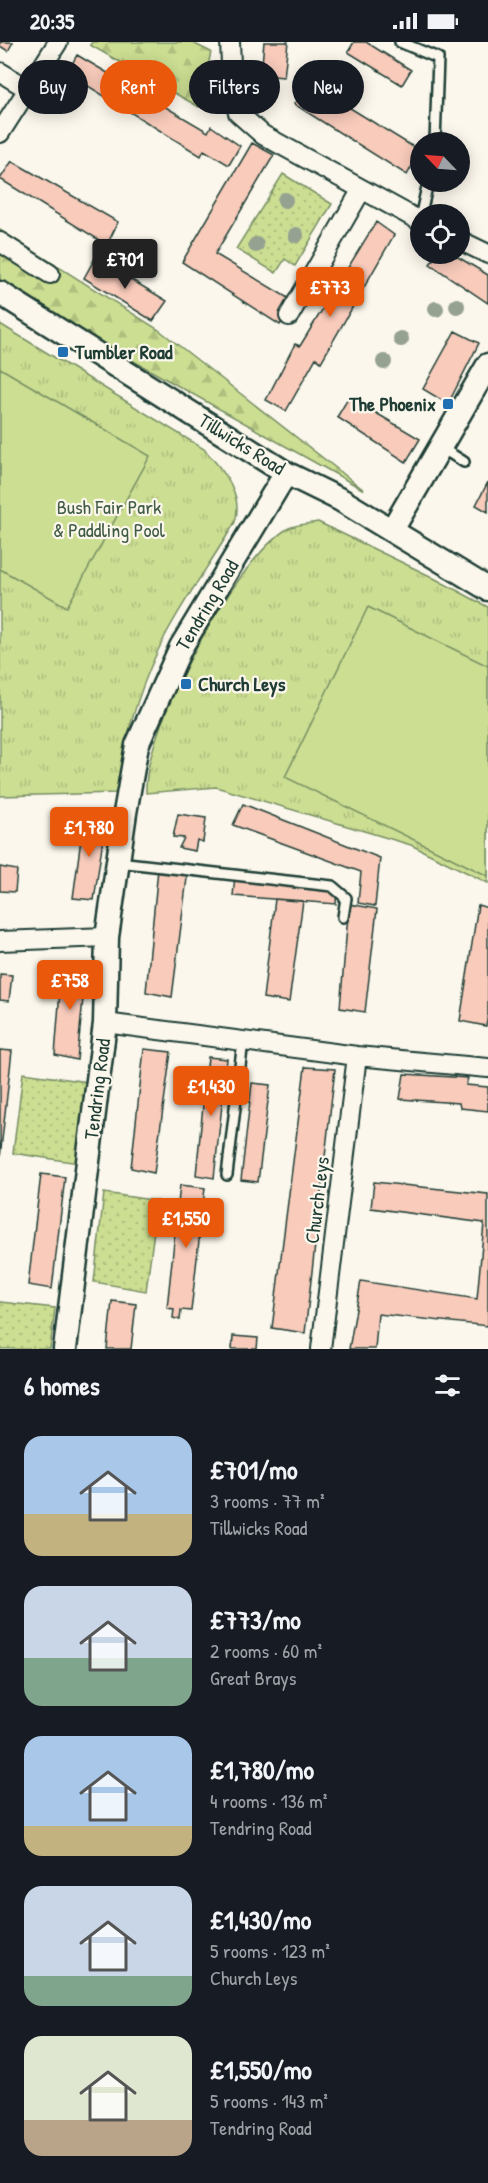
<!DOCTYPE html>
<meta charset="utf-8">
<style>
body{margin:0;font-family:"Patrick Hand",sans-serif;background:#242831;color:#f1f3f6;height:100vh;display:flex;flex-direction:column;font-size:22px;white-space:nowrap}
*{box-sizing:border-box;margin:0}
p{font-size:20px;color:#9ea1a6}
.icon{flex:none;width:33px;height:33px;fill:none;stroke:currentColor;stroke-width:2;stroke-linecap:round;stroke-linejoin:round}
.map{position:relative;height:1307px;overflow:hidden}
.panel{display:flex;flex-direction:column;background:#171b24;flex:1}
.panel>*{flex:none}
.guide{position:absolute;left:18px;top:18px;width:453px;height:54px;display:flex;gap:12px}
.needle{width:39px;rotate:295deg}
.tools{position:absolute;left:410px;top:90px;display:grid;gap:12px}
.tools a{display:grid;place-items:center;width:60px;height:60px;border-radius:50%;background:#171b24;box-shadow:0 3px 15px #0003;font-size:30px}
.price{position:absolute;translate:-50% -51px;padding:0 14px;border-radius:6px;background:#ea580c;color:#fff;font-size:20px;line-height:39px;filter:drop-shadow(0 2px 3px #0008)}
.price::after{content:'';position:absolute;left:50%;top:36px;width:18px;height:14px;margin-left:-9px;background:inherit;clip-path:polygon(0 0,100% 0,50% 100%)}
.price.current{background:#222;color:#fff}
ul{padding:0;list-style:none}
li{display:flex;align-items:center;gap:18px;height:150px;padding:0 24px}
li span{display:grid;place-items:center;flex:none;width:168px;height:120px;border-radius:18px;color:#555}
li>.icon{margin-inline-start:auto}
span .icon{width:72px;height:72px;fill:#fffc;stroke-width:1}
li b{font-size:26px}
h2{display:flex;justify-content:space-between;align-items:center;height:72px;padding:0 24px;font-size:26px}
.chip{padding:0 21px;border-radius:27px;background:#171b24;box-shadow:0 3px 15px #0003;font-size:21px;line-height:54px}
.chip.current{background:#ea580c;color:#fff}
.status{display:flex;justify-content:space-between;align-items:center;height:42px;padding:0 30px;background:#171b24;direction:ltr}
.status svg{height:16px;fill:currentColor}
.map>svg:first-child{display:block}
</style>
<div class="status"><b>20:35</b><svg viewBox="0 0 49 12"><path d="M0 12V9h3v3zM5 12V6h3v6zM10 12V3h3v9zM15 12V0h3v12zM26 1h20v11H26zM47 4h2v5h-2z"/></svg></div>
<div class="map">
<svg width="488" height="1307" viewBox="0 0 488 1307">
<defs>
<pattern id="grass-dots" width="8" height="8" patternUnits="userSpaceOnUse" patternTransform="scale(1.5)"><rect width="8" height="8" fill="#ccde92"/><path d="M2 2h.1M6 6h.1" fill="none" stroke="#afbf7e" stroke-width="1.8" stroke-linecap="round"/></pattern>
<pattern id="forest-firs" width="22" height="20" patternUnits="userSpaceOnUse" patternTransform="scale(1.5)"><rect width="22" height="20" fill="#ccde92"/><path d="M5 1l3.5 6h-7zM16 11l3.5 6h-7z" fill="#afbf7e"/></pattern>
<pattern id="park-tufts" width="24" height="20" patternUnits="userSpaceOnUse" patternTransform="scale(1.5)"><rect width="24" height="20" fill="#ccde92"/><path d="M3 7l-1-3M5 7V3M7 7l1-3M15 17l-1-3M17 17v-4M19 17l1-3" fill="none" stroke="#afbf7e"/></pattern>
</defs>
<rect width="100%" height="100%" fill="#fbf7ec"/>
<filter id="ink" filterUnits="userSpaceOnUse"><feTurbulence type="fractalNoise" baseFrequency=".0167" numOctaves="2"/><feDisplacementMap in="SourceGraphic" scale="12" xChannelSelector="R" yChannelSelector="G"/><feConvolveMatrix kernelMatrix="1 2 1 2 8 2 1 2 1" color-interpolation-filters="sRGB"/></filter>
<g filter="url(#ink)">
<path fill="url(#grass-dots)" stroke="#768e63" stroke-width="1.5" d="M283,132L332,162L295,224L285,217L276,231L236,207Z
M23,1031L88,1040L78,1121L13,1111Z
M104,1151L158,1159L146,1249L94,1240Z
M0,1260L55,1266L50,1307H0Z"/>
<path fill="url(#forest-firs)" stroke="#768e63" stroke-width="1.5" d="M92,0H191L211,10L199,65L90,3Z
M0,188L159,288L364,448L87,293L0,240Z"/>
<path fill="url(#park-tufts)" stroke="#768e63" stroke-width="1.5" d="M0,282L204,407C222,427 244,451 235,480C213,518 186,554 165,594C140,643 124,696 117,751L0,754Z
M318,480L428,533L488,565V841L411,803L216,745L146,751C143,688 233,521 287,487C295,482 309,482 318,480Z"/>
<path fill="#ccde92" stroke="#768e63" stroke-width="1.5" d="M0,326L150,414L67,565L0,527Z
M368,565L488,624V834L285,735Z"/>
<path fill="#f8cbbb" stroke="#1f3d34" stroke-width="1.5" d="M0,0H13L8,9L0,4Z
M264,0H288L284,35L261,33Z
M354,0H366L411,28L402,43L348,10Z
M77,13L208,90L211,84L240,104L229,123L204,108L201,114L67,31Z
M308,40L420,109L407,133L294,62Z
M252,101L274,113L215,212L293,259L280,283L182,220Z
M12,119L118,180L107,203L0,137Z
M376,180L394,193L321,320L316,316L286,369L266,358L295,302L300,304Z
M437,212H453L488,233V261L430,222Z
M95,216L167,259L153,279L84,236Z
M455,289L479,301L448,362L423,347Z
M349,355L420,397L406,420L337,375Z
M488,440V470L476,463Z
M243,762L380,816L375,864L358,861L361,830L233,783Z
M178,772L206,776L203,800L197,798L195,809L179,806L184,796L173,795Z
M84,775L106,777L94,858L73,856Z
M0,825L17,828L15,850L0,849Z
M158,827L188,828L172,955L146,950Z
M235,834L337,845L336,862L233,854Z
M275,857L303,859L289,960L263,956Z
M349,862L377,867L365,970L340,966Z
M478,863L488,866V973L486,984L460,979Z
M62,923L86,926L77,1018L55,1013Z
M0,932L12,933L9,959L0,958Z
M144,1007L171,1010L154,1131L131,1126Z
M0,1008L12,1009L0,1116Z
M208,1015L227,1017L214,1136L196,1133Z
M305,1025L335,1027L305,1291L272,1286Z
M404,1032L468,1036L466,1043L488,1045V1069L460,1066L459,1061L400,1057Z
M252,1041L270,1043L258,1140L241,1138Z
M41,1132L65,1135L52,1247L28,1243Z
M374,1140L488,1152V1284L378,1272L375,1307H349L361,1239L477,1257L484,1181L371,1166Z
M180,1143L205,1146L191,1269L181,1268L180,1278L173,1276L174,1267L167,1266Z
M112,1259L136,1262L131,1307H107Z
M233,1294L258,1296L257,1307H232Z"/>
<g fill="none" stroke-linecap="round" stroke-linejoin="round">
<g stroke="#1f3d34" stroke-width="14">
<path id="service" d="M400,0L438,16L435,100
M421,172L428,140
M440,405L464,420
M118,820L332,844L346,856L343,875
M227,1133L243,999"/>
</g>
<g stroke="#1f3d34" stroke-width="22">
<path id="minor" d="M230,0L232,44L238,71L263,93L420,179
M0,30L28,47
M0,91L58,0
M459,198L488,212
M0,200L50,232
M289,274L362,147
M0,899L107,895
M105,981L357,1014L488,1026
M321,1307L357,1014"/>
</g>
<g stroke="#1f3d34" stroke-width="27">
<path id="tertiary" d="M0,251L286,431L341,458L488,547
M392,488L488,323
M65,1307L105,981L107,895L125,771L137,703L181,605L286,431"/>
</g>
<use href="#service" stroke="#fbf7ec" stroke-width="9"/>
<use href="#minor" stroke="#fbf7ec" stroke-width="18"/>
<use href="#tertiary" stroke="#fbf7ec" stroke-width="22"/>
</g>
<g fill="#95a291">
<circle cx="285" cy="158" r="8"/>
<circle cx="296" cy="193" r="8"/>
<circle cx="256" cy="203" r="8"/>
<circle cx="457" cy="264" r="8"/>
<circle cx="436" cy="267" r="8"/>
<circle cx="401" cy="297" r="8"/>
<circle cx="384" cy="320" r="8"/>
</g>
</g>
<g fill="#1f6fb2" stroke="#fbf7ec" stroke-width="2">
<rect x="57" y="304" width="12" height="12" rx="3"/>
<rect x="442" y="356" width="12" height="12" rx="3"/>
<rect x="180" y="636" width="12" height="12" rx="3"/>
</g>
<g text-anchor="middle" stroke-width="4.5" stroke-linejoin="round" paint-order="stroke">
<g font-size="20" font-weight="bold" fill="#1f3d34" stroke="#fbf7ec" text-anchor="start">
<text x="75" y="317">Tumbler Road</text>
<text x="436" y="369" text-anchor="end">The Phoenix</text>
<text x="198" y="649">Church Leys</text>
</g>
<g font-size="20" fill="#1f3d34" stroke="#fbf7ec">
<text transform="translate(242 402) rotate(32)" y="7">Tillwicks Road</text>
<text transform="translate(207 563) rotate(-59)" y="7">Tendring Road</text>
<text transform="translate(97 1047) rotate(-83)" y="7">Tendring Road</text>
<text transform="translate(317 1158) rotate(-83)" y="7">Church Leys</text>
</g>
<g font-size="20" fill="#425d47" stroke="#fbf7ec">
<text x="109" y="472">Bush Fair Park<tspan x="109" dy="23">&amp; Paddling Pool</tspan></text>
</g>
</g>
</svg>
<div class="tools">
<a><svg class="needle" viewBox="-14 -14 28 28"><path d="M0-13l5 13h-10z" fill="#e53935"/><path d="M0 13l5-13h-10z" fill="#9ea1a6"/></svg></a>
<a><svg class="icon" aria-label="locate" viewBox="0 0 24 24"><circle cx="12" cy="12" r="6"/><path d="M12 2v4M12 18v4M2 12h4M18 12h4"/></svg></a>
</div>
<b class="price current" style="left:125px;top:248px">£701</b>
<b class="price" style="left:330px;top:276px">£773</b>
<b class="price" style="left:89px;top:816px">£1,780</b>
<b class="price" style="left:70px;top:969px">£758</b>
<b class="price" style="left:211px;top:1075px">£1,430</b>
<b class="price" style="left:186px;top:1207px">£1,550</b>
<div class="guide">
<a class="chip">Buy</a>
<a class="chip current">Rent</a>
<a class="chip">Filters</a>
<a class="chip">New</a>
</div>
</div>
<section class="panel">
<h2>6 homes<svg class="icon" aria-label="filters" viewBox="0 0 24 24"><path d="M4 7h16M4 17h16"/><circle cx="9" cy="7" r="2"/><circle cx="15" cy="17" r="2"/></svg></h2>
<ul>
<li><span style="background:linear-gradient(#a9c7e8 65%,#c2b280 0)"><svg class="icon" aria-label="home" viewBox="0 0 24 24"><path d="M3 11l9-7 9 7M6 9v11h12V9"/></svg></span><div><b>£701/mo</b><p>3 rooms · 77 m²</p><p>Tillwicks Road</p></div></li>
<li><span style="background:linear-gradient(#c9d6e8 60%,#7fa58c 0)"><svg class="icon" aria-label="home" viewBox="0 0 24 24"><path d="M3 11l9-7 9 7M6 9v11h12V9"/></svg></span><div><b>£773/mo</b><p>2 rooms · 60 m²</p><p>Great Brays</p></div></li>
<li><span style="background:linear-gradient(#a9c7e8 75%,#c2b280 0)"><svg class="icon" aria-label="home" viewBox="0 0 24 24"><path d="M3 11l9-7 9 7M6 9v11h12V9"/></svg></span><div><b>£1,780/mo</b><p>4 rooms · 136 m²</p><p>Tendring Road</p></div></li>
<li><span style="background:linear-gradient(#c9d6e8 75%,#7fa58c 0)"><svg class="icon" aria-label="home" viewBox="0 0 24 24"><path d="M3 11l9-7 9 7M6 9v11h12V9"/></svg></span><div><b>£1,430/mo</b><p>5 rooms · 123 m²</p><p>Church Leys</p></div></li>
<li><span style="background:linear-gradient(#dfe7d0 70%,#b9a48a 0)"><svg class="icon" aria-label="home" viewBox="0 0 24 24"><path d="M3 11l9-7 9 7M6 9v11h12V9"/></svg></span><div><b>£1,550/mo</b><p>5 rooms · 143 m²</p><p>Tendring Road</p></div></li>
</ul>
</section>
